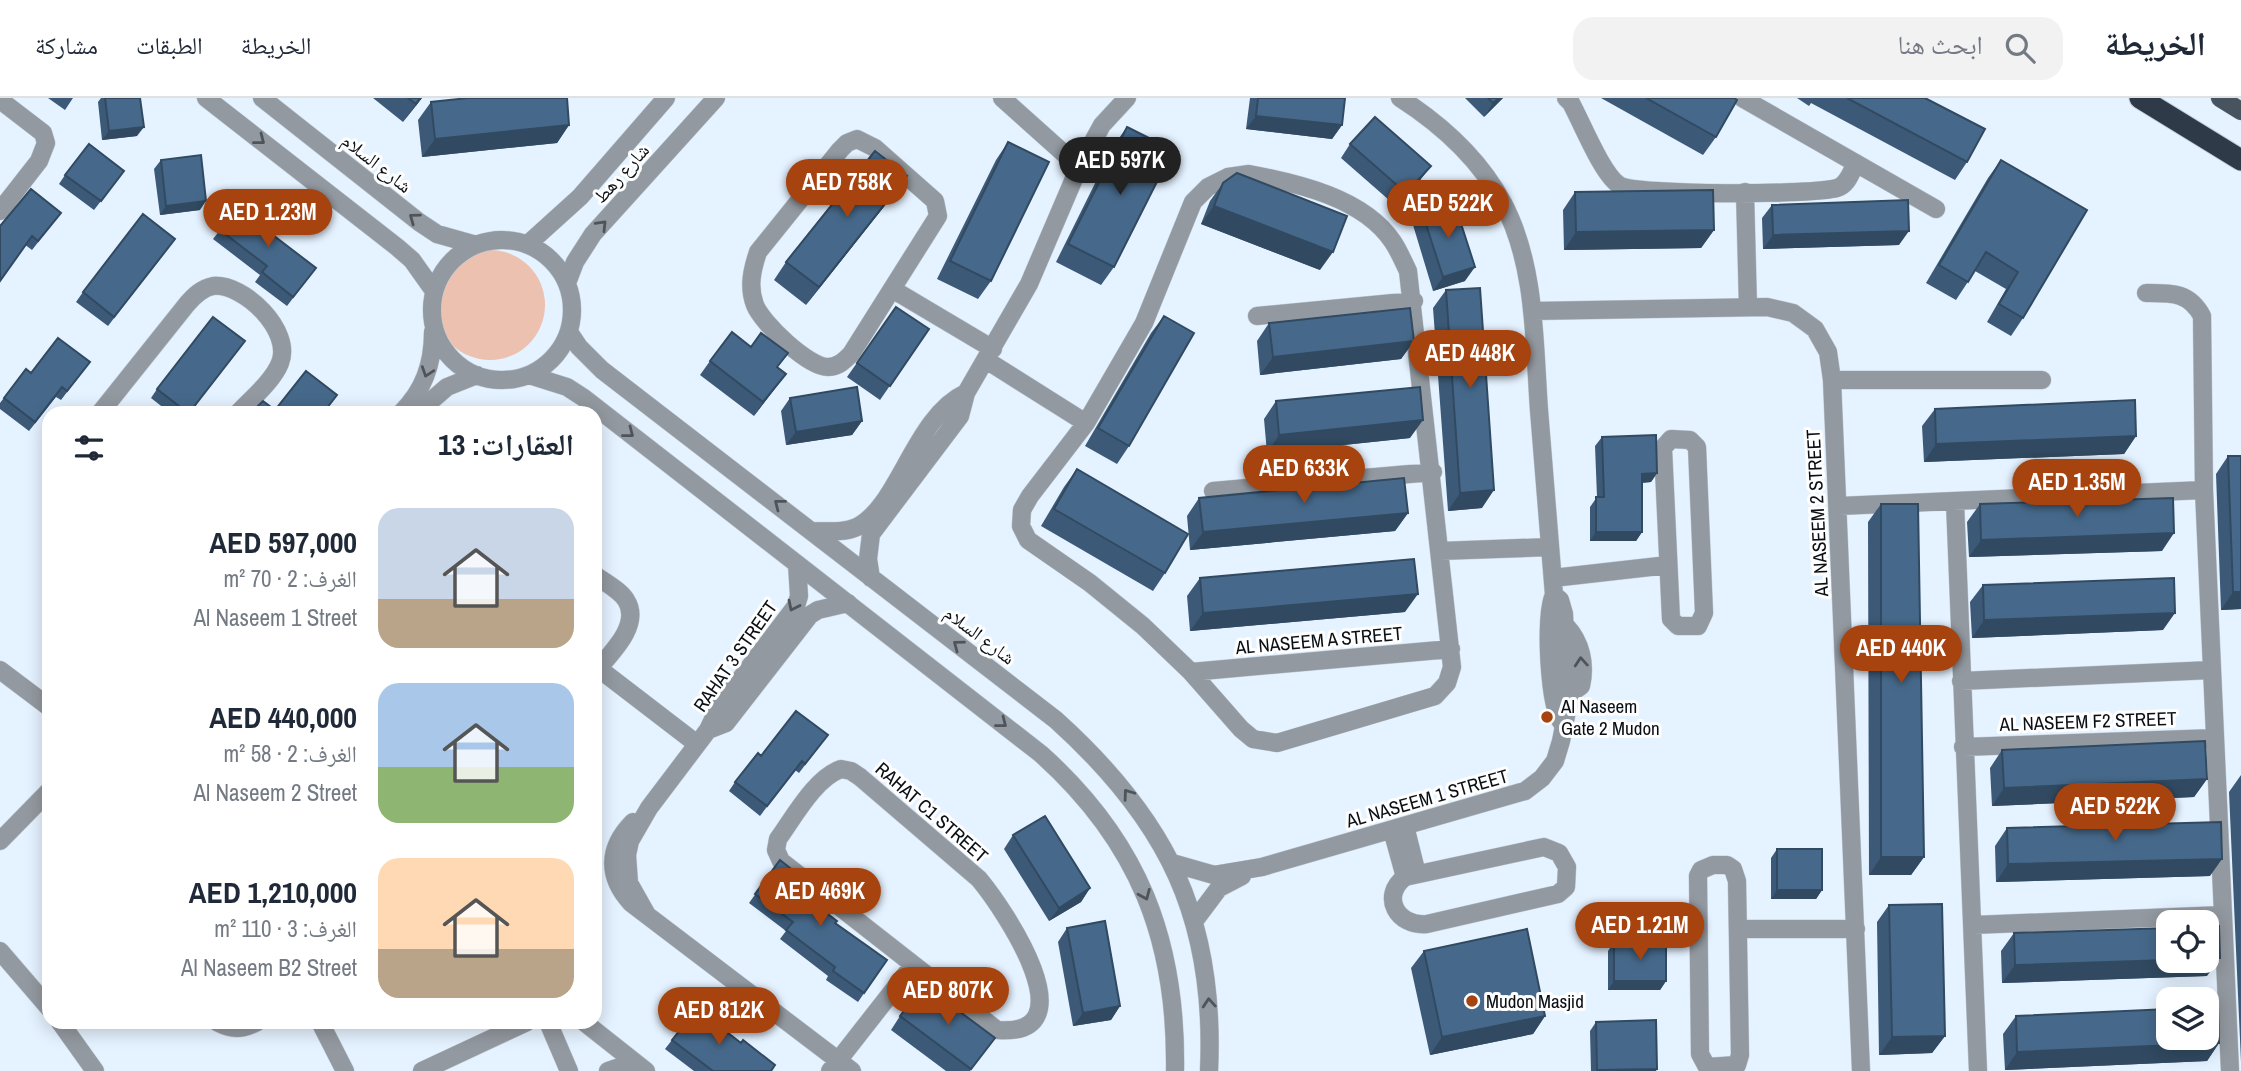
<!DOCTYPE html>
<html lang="ar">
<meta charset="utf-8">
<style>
body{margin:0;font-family:"Archivo Narrow","Noto Naskh Arabic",sans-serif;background:#f2f2f3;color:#1f2937;direction:rtl;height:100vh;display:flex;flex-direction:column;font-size:26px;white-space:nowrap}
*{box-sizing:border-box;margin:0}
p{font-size:23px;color:#747a83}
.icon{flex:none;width:38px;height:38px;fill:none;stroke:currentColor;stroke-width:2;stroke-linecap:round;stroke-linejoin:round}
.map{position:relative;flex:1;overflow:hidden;direction:ltr}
.drawer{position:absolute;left:42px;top:308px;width:560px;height:623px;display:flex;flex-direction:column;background:#fff;border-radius:21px;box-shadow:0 4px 18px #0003;direction:rtl}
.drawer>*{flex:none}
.controls{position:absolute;left:2156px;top:812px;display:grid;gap:14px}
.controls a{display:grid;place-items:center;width:63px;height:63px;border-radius:14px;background:#fff;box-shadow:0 4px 18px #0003;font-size:35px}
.price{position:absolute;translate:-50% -60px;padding:0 16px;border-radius:24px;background:#a6430e;color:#fff;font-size:23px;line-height:46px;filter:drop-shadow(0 2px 4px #0008)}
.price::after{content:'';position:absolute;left:50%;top:42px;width:21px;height:16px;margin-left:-10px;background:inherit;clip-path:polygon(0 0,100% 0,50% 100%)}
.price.selected{background:#222;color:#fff}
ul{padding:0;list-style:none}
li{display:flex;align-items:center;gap:21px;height:175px;padding:0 28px}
li span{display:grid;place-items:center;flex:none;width:196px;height:140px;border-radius:21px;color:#555}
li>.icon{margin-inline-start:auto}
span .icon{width:84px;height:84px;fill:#fffc;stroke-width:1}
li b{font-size:30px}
h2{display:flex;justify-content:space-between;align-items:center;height:84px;padding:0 28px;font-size:30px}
header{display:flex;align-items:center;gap:42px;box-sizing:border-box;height:98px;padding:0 35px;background:#fff;border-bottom:2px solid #e0e1e3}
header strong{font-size:33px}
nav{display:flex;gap:38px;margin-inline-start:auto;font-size:24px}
.search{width:490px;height:63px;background:#f2f2f3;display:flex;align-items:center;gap:18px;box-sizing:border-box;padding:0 24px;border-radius:21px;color:#747a83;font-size:26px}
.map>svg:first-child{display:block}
</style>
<header>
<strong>الخريطة</strong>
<div class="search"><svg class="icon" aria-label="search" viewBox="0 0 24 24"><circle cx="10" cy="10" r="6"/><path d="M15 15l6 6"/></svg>ابحث هنا</div>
<nav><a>الخريطة</a><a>الطبقات</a><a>مشاركة</a></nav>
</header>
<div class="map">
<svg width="2241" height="973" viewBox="0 0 2241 973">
<rect width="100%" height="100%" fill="#e5f2ff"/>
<path fill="#edc1b0" d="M435 207a55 55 0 1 1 110 0a55 55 0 1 1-110 0Z"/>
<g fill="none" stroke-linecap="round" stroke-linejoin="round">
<g stroke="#c2ced9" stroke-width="19">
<path id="minor" d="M206,0L397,149L412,162L434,193
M262,0L419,124L437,136L476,147
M1002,0L1079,69
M1400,0C1442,27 1479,60 1503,105C1536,167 1534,244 1539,312C1544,374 1549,436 1554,497C1544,516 1549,610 1562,625
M1566,0L1571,5C1582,25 1602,76 1619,87C1636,98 1813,97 1837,90C1848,87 1851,74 1856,65
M1742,0L1936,111
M0,2L43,35L46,45L39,63L0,113
M857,41L875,50L935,103L938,118L851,256C844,263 838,269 828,269C808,269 762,225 755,207C748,189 752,172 758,154L840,52L847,45Z
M1249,76C1297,85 1364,100 1393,144C1399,153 1403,163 1408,173L1452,569L1447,585L1435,598L1277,645L1253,641L1241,631L1191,574L1143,528L1090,485L1028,442L1021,428L1022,412L1030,398L1086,325L1144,225L1193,104L1208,89L1228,79Z
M1745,94L1748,209
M432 212a70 70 0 1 1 140 0a70 70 0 1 1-140 0Z
M528,146L580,99L666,0
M567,185L575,164L593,136L716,0
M892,191L993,251
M2146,195C2172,195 2189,194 2202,218L2204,392L2230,973
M1532,213L1767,209L1793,215L1815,231L1828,254L1832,282L1861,973
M1257,218L1414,203
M569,234L579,249L602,272L1056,622C1168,723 1216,821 1209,973
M986,262L1086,325
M529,277L567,289L584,300L1041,656C1139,744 1177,842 1175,973
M1832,282H2042
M100,315L187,206C194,198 202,190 213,188C244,185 293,233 280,265C273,283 251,301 238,315
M401,315C424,292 433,266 433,234
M417,315L447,289L477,277
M1671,341L1690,342L1697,349L1704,515L1698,528H1678L1671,521L1663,350Z
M1213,393L1433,374
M1955,404L1978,973
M1839,408L2204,392
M813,433C828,433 844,435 857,429C900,407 914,319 966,295
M1440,453L1550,449
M595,477C604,484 620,492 626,502C642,527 610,556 595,574
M871,480L868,461L871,436L960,318L966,295L1029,186L1079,69L1102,27L1127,0
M1553,480L1668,467
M1566,528C1581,544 1586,566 1581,588L1568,597
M598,570L697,646
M0,572L49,609
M1191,574L1451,551
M1961,583L2212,572
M708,632L726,625L810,517L818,512L848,505
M1963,649L2215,640
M841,671L851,673L860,679L979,781C1004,811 1091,940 997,932L781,763L776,752L778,741C794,719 815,680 841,671Z
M633,724C607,750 607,779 631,805L852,973
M1405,728L1417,776
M1392,732L1405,779
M0,743L49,693
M1544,749L1559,755L1567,769L1566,789L1558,796L1427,826C1397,829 1380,798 1405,779Z
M1172,765L1214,777L1262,769L1525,693L1542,680L1555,663L1561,643L1568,608L1564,516L1560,502L1554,497
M1713,767H1727L1733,771L1737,783L1740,957L1737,967L1707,969L1700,956L1698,778L1701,772Z
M647,817L629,785L627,757L630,743L649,710L708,632L719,609L796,508L799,498L797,466
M1195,822L1219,790L1242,778
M1973,827L2223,817
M1739,831H1856
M0,853L49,910
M60,924L95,973
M217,924C232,932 242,932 257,924
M320,924L345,973
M548,924L569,973
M584,924L646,973
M422,973L527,924
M608,973L634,964
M830,973L913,867"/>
</g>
<g stroke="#c2ced9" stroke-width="19">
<path id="major" d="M2220,0L2241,13"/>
</g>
<g stroke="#c2ced9" stroke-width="23">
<path id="highway" d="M2140,0L2241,62"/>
</g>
<use href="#minor" stroke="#9399a0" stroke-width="18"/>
<use href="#major" stroke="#47535e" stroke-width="18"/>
<use href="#highway" stroke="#2e3a47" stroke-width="21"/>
</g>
<path fill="#3c5a78" d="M48,0H73L65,12Z
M101,0H140L137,38L102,42L98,4Z
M373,0H422L403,24Z
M1250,0H1345L1342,27L1332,41L1246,31Z
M1465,0H1503L1484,19Z
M1601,0H1734L1716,39L1703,57Z
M1797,0H1925L1967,64L1955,82L1811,5L1809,8Z
M431,4L569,27L557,45L422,59L418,22Z
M1127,29L1114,169L1101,187L1056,164L1114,47Z
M1008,44L991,183L978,201L937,181L996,62Z
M1350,46L1421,81L1397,109L1341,60Z
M161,62L200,112L160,117L154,71Z
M2001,62L2087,112L2023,220L2011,238L1987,224L2006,191L1975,173L1956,202L1926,185L1988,80Z
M124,73L94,112L59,86L65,77Z
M1223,85L1320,172L1201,126L1210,103Z
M1575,94L1714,132L1701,150L1564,152L1563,112Z
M894,96L806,207L774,182L786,164Z
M1772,107L1899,147L1763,151L1762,120Z
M1422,114L1465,183L1433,193L1413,127Z
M61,115L32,152L0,128Z
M220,132L269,134L316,170L287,208L255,184L260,177L213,141Z
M168,150L108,228L76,204L83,194Z
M1446,192L1482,410L1448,413L1433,210Z
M896,209L929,231L880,302L847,279Z
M1164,218L1129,348L1117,366L1085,348L1151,235Z
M1269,225L1414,243L1401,261L1260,277L1257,243Z
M710,263L778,269L776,289L754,318L700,277Z
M90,264L61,302L56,299L29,333L0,311V305L26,271L31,275Z
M157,291L190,315H170L151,300Z
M790,300L862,323L852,337L786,347L781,313Z
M1276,303L1410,340L1267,355L1264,321Z
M1935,311L2136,338L2124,356L1924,364L1922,328Z
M1602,339L1657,375L1651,384L1642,385V434L1636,443H1590V409L1597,399L1595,348Z
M2228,358H2241V511L2221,512L2216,376Z
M1077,371L1165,475L1153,493L1041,428L1064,389Z
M1199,400L1408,415L1395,433L1190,452L1187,418Z
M1881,406L1924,759L1911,777H1869L1868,424Z
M1980,406L2162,453L1969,459L1967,424Z
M1200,480L1405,514L1190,533L1187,498Z
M1983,487L2163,532L1972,540L1970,504Z
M828,637L799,675L795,672L760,718L729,693L735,684L761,658Z
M2002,652L2207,681L2194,699L1992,708L1990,670Z
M2241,677V964L2229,694Z
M2007,730L2210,778L1996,784L1995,748Z
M1013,737L1090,790L1081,804L1049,823L1004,751Z
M1777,751L1822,792L1816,801H1771V760Z
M780,762L802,796L835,825L887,862L858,904L826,882L828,878L780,841L786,833L749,805Z
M1889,807L1945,938L1932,955L1879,957L1877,824Z
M1067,830L1120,908L1111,922L1073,928L1058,844Z
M2014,835L2207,878L2002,885L2001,853Z
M1614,844L1666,883L1660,892H1608V853Z
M1424,853L1545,918L1533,936L1430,957L1411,870Z
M900,918L995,940L970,973H946L891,932Z
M2016,918L2219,945L2207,963L2005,972L2003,936Z
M1596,924L1656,973H1591L1590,933Z
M672,942L771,973H694L665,951Z"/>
<path fill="#314a61" d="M420,0H422L403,24L416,6Z
M1499,0H1503L1484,19L1493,5Z
M1256,18L1342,27L1332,41L1246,31Z
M569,27L557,45L422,59L435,41Z
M144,29L137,38L102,42L109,33Z
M1431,68L1421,81L1397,109L1406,95Z
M907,78L894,96L806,207L819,189Z
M206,103L200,112L160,117L166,108Z
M1214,108L1333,154L1320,172L1201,126Z
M1714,132L1701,150L1564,152L1576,134Z
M1909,133L1899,147L1763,151L1773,137Z
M1475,169L1465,183L1433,193L1443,179Z
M1414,243L1401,261L1260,277L1273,259Z
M786,276L776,289L754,318L763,304Z
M1423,322L1410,340L1267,355L1279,337Z
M862,323L852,337L786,347L796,334Z
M2136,338L2124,356L1924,364L1936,346Z
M1657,375L1651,384L1636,385L1642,376Z
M1494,392L1482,410L1448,413L1460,395Z
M1408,415L1395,433L1190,452L1203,434Z
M1596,434H1642L1636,443H1590Z
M2174,435L2162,453L1969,459L1981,442Z
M2233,494H2241V511L2221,512Z
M1418,496L1405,514L1190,533L1203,515Z
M2175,515L2163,532L1972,540L1984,522Z
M2207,681L2194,699L1992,708L2004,690Z
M1881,759H1924L1911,777H1869Z
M2222,761L2210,778L1996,784L2008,766Z
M1090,790L1081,804L1049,823L1059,810Z
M1777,792H1822L1816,801H1771Z
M2207,860H2220L2207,878L2002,885L2015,867L2168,862V863H2207Z
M1614,883H1666L1660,892H1608Z
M1120,908L1111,922L1073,928L1083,915Z
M1545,918L1533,936L1430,957L1442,939Z
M1945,938L1932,955L1879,957L1892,939Z
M2219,945L2207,963L2005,972L2017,954Z
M1657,971L1656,973H1597V972Z"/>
<path fill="#46698b" stroke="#314a61" stroke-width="2" d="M105,0H140L144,29L109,33Z
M408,0H420L416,6Z
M468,0H567L569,27L435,41L431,4Z
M1258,0H1345L1342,27L1256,18Z
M1488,0H1499L1493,5Z
M1646,0H1734L1737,2L1716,39Z
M1847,0H1925L1985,31L1967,64Z
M1375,19L1431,68L1406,95L1350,46Z
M1127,29L1173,52L1114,169L1068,146Z
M1008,44L1049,64L991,183L950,163Z
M89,46L124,73L101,103L65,77Z
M875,53L907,78L819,189L786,164Z
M201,57L206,103L166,108L161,62Z
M2001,62L2087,112L2023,220L1999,206L2018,174L1986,154L1968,184L1939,167Z
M1237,75L1347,118L1333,154L1214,108L1223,85Z
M31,91L61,115L38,143L32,138L0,183V128Z
M1713,92L1714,132L1576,134L1575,94Z
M1908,102L1909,133L1773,137L1772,107Z
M242,103L274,127L269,134L316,170L293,199L262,174L267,168L220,132Z
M1454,104L1475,169L1443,179L1422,114Z
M143,116L175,141L114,219L83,194Z
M1480,190L1494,392L1460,395L1446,192Z
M896,209L929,231L890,288L857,265Z
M1410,210L1414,243L1273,259L1269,225Z
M1164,218L1194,235L1129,348L1098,330Z
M213,219L245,243L189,315H188L157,291Z
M732,234L751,249L761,235L788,255L777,269L786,276L763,304L710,263Z
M58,240L90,264L67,293L62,289L35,324L4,300L26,271L31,275Z
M306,273L337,297L323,315H301L299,313L297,315H251L263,303L275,312Z
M857,289L862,323L796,334L790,300Z
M1420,289L1423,322L1279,337L1276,303Z
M2135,302L2136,338L1936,346L1935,311Z
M1656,337L1657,375L1642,376V434H1596V399H1604L1602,339Z
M2228,358H2241V494H2233Z
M1077,371L1188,436L1165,475L1054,411Z
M1404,380L1408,415L1203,434L1199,400Z
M2173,400L2174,435L1981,442L1980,406Z
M1881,406H1918L1924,759H1881Z
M1414,461L1418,496L1203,515L1200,480Z
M2174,480L2175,515L1984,522L1983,487Z
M796,613L828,637L805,666L802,663L767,708L735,684L758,655L761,658Z
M2205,643L2207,681L2004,690L2002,652Z
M1045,718L1090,790L1059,810L1013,737Z
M2221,724L2222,761L2008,766L2007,730Z
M1777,751H1822V792H1777Z
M780,762L810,786L802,796L837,823L835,825L887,862L864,895L833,873L835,869L786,832L793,824L755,796Z
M1942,806L1945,938L1892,939L1889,807Z
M1105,823L1120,908L1083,915L1067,830Z
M2207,828H2219L2220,860H2207Z
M2168,830V862L2015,867L2014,835Z
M1527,831L1545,918L1442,939L1424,853Z
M1614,844H1666V883H1614Z
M924,887L995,940L971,971L900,918Z
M2218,909L2219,945L2017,954L2016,918L2168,911V940H2207V910Z
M697,911L741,945L743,942L775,967L771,973H713L672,942Z
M1656,922L1657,971L1597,972L1596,924Z"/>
<defs><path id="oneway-chevron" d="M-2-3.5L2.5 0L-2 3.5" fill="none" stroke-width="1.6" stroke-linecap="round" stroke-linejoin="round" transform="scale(1.75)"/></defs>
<g stroke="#4e545a">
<use href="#oneway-chevron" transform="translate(260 42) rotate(38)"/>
<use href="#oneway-chevron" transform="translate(414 120) rotate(-144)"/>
<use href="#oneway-chevron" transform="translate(602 127) rotate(-46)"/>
<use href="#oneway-chevron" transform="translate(427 274) rotate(109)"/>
<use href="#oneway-chevron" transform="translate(629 335) rotate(38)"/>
<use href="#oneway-chevron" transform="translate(779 406) rotate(-142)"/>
<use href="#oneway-chevron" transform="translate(793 508) rotate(116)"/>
<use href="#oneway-chevron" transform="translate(958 547) rotate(-143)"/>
<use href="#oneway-chevron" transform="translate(1581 564) rotate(-94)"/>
<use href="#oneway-chevron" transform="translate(1002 625) rotate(38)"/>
<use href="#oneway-chevron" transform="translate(1128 696) rotate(-126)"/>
<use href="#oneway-chevron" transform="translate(1145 797) rotate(67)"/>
<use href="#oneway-chevron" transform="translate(1209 905) rotate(-94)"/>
</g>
<g fill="#a6430e" stroke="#fefefe" stroke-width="2.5">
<circle cx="1547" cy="619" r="7"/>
<circle cx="1472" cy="903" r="7"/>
</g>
<g text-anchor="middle" stroke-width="6" stroke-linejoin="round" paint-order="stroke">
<g font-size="19" fill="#0a0f14" stroke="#fefefe">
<text transform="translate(377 65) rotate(38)" y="7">شارع السلام</text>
<text transform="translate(621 75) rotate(-48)" y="7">شارع رهط</text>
<text transform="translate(1817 415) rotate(-93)" y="7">AL NASEEM 2 STREET</text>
<text transform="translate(980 537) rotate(37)" y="7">شارع السلام</text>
<text transform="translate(1319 542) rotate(-5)" y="7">AL NASEEM A STREET</text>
<text transform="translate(735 558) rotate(-55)" y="7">RAHAT 3 STREET</text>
<text transform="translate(2088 623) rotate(-2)" y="7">AL NASEEM F2 STREET</text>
<text transform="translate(1427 700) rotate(-16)" y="7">AL NASEEM 1 STREET</text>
<text transform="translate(932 714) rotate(41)" y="7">RAHAT C1 STREET</text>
</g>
<g font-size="19" fill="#0a0f14" stroke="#fefefe" text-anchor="start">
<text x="1561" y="615">Al Naseem<tspan x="1561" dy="22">Gate 2 Mudon</tspan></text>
<text x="1486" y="910">Mudon Masjid</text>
</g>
</g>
</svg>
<div class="controls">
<a><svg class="icon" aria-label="locate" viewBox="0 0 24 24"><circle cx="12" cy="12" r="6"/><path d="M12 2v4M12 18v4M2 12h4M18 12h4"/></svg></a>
<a><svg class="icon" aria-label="layers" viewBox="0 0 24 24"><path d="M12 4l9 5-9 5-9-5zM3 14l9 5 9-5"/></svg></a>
</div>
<b class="price selected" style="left:1120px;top:99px">AED 597K</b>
<b class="price" style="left:847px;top:121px">AED 758K</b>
<b class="price" style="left:1448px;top:142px">AED 522K</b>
<b class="price" style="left:268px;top:151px">AED 1.23M</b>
<b class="price" style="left:1470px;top:292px">AED 448K</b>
<b class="price" style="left:1304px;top:407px">AED 633K</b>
<b class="price" style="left:2077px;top:421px">AED 1.35M</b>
<b class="price" style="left:1901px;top:587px">AED 440K</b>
<b class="price" style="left:2115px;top:745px">AED 522K</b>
<b class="price" style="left:820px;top:830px">AED 469K</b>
<b class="price" style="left:1640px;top:864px">AED 1.21M</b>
<b class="price" style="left:948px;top:929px">AED 807K</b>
<b class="price" style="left:719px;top:949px">AED 812K</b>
<section class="drawer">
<h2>العقارات: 13<svg class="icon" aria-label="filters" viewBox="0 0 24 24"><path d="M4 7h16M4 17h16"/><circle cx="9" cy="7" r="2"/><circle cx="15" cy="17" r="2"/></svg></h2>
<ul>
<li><span style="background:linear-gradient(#c9d6e8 65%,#b9a48a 0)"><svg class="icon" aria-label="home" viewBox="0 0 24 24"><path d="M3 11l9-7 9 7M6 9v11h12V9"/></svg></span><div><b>AED 597,000</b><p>الغرف: 2 · 70 m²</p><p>Al Naseem 1 Street</p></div></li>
<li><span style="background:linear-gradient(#a9c7e8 60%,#8fb573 0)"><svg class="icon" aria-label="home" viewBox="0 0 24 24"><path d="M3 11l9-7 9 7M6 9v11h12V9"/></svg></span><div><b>AED 440,000</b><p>الغرف: 2 · 58 m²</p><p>Al Naseem 2 Street</p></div></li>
<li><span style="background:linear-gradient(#ffd9b3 65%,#b9a48a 0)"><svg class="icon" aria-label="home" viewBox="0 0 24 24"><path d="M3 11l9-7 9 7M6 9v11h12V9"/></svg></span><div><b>AED 1,210,000</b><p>الغرف: 3 · 110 m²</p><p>Al Naseem B2 Street</p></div></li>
</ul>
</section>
</div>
